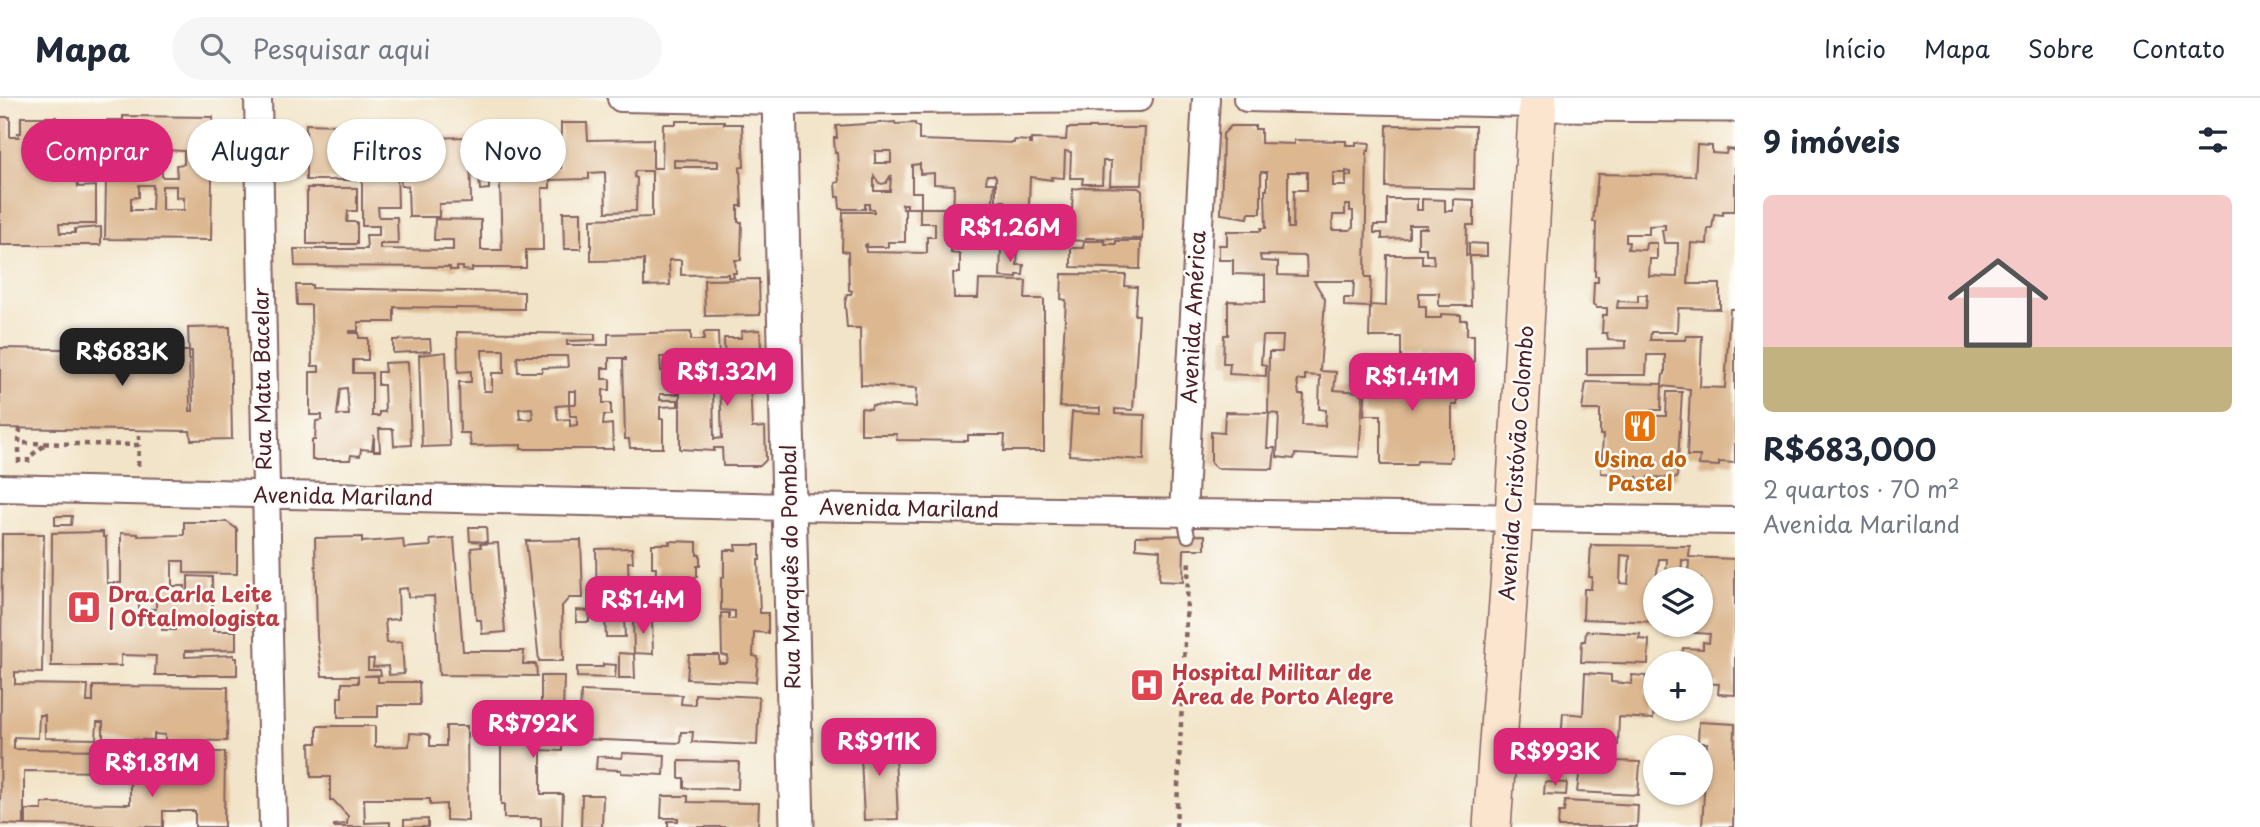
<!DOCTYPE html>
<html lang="pt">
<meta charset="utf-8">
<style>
body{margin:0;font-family:"Playpen Sans",sans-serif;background:#f6f6f7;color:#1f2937;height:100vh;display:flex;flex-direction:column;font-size:26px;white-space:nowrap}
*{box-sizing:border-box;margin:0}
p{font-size:23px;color:#747a83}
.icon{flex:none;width:38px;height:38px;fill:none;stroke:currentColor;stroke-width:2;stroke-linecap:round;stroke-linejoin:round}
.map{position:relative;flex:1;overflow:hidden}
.details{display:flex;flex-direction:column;background:#fff;width:525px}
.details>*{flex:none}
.banner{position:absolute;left:21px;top:21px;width:665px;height:63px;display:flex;gap:14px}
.controls{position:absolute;left:1643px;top:469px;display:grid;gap:14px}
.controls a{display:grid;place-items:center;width:70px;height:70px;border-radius:50%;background:#fff;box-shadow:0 2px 5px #0004;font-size:35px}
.price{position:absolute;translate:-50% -60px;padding:0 16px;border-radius:14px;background:#db2777;color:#fff;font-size:23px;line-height:46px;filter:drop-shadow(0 2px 4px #0008)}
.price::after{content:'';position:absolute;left:50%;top:42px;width:21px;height:16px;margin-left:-10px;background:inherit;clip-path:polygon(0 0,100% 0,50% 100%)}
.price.active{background:#222;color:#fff}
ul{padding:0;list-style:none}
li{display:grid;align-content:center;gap:14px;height:371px;padding:0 28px}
li span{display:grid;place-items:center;height:217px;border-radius:10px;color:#555}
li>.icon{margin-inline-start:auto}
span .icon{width:126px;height:126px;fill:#fffc;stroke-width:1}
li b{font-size:30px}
h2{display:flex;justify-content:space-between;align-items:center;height:84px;padding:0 28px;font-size:30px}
.chip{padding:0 24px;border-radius:32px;background:#fff;box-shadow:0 2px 5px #0004;font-size:24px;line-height:63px}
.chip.active{background:#db2777;color:#fff}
header{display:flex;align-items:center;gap:42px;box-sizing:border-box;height:98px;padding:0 35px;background:#fff;border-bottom:2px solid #e0e1e3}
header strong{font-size:33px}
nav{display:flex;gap:38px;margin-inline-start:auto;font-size:24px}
.search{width:490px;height:63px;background:#f6f6f7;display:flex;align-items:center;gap:18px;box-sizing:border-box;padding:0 24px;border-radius:38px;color:#747a83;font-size:26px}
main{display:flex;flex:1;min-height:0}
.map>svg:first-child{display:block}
</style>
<header>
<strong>Mapa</strong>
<div class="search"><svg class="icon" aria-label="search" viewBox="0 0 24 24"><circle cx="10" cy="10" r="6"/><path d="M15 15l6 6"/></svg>Pesquisar aqui</div>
<nav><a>Início</a><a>Mapa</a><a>Sobre</a><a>Contato</a></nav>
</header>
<main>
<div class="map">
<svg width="1735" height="729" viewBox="0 0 1735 729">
<rect width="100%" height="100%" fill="#fdfcf7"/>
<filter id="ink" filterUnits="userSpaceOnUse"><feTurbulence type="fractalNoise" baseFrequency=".0143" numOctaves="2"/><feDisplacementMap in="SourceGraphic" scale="14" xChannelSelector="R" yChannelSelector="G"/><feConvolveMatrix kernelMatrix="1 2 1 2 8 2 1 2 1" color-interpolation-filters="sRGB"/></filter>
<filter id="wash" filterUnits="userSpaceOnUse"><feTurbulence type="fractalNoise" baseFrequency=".00686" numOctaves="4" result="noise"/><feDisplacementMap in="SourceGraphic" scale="28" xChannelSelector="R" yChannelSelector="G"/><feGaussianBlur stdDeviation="1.57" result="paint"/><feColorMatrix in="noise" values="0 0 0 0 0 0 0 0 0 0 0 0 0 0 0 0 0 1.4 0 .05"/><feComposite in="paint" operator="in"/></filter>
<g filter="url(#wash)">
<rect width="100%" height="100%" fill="#f2e4c8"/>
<g id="blocks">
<path fill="#dcb790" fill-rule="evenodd" d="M123,18L213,19L211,142L105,141L107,22H123ZM132,52H152L151,79L140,78V67L132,66ZM161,52L184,53V66L176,67L177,79H162ZM139,87H153L152,112H131V100L139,99ZM162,88H176V100L184,99V112H162Z
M0,19H10V39H19L18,35H21V19H56V32L93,31L96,79L77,80L78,89L96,88V126H59L60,135H75V131L101,129V147H0Z
M676,23H724V26H742L744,69H740L742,108H738V124H742L741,162H735L736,175H733L734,179H728V176L681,177V162H669L670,187L644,188V162L591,163V121L652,119V73H635L634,79L637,80L636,113L606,114L605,74L589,75V81L550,82V90H542L543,152H526V170H472V173L463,172V169H457V172H450V169L295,168L294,151H367L366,137H379V128H362V60L356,61V82H306V26L371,28L372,47H377L376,34L423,36V40L470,39L471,105L439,106V119H409L408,88H401L400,70H397L398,109H378L379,119H397L398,146H380V151L453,152V142H434L435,121L481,122V152H502L499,55L541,54V70H561V25H587L588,42L653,41V70H662L663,26H676ZM674,62L718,63V69H674Z
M895,24V26L915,25L916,28H919V42L1014,45V42L1029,43V46H1031V41L1066,42L1067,30H1145L1142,87H1110L1111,63H1103L1102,86H1082L1083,80H1070L1071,54L1065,53L1064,80L1051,79L1052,82L1030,79L1028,132H1013V128L993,126V120H996L997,113H1004L1005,103H996V79L994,77H987L986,85H994L993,103H990L989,128H953L954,87L934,86V75L920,76V66L912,67V94H921V110H907V106H902L903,111L905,110V144H888V149H867V146L865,147L866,154L927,155V139H935V125H920V110H951V155L960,156V175H953L954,200H978L979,182L1026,183L1025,201H1044V353H1004L1005,337H968V343L897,342L896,336H861V310L871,311L872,307L916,309L917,290L861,287L860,230H847L845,205L847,196H851L852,193L849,192L848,154L842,153L843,114H874V111H869V106H865V111H840L839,99H836L835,85L839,84L837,55H835L834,40H837L836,28ZM875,53H891V65H875ZM891,77L890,93H874V78L879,85L882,86L886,85Z
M1387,27L1475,28L1474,91L1386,89Z
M1231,28H1255V31H1261V45L1294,46V42L1346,43V47H1356V44L1370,45L1369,53H1367L1365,179H1371L1370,207L1386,208L1387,157H1422V166H1434L1433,157H1426V150H1418V130H1427V127H1409V140L1382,141V135H1374V127H1387V101H1417V112H1422V101L1445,102V113H1453V101L1474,102V127H1467L1466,158L1469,157V145L1487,146V158H1470L1471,208H1439V195H1419V208H1426V220H1441V216L1461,217V222H1467V237H1474V264L1423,263V260H1401V239H1369L1370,209L1344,208V200H1353L1354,183H1314L1325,201L1320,273L1336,274L1334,292L1360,294V296H1363L1359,359L1295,356L1294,361L1277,359L1279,316L1269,315L1267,350H1275L1273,371L1217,370L1211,365V334L1224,335L1225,314L1268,315L1269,254H1282L1283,238H1263L1261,266L1266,267V278L1229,276L1230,265H1223L1224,237H1228V203L1265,204V177L1233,176V162H1219V147H1227V133H1261V130H1266L1265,92H1267V74H1261V115H1249L1248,120L1221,116L1223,36ZM1346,73L1351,74V78L1346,77V88H1333V75H1346ZM1288,74H1307V92H1294L1293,130H1288ZM1345,107H1350V113H1353V129L1350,132H1332L1333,117H1345ZM1260,157L1306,158L1307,178L1278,177V164L1261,163ZM1305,277L1320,278L1319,311L1326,312L1325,328L1302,327L1304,297H1299L1297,282H1305Z
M1697,47L1712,48V55L1726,56L1727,51L1735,52V113H1723V117L1714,116L1712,131L1708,130L1707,146L1691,145L1688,186H1720V211L1678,210L1677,234H1651L1650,242H1685L1686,238H1702L1700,289L1725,290L1730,211H1735V365L1719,364V368L1699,367L1700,358H1687L1690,291L1662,288L1661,312H1649L1648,318H1666L1667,294H1682L1677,380L1648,379V384H1638L1637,378V382L1617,381V376L1601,375L1603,337H1600V312H1582L1586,284L1662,286L1663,277L1665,276V257H1647L1646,277H1587V251L1626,250V243L1608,242L1607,235H1602L1603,217H1607V210H1596V208L1593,207L1594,184H1598V178H1595L1596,124H1593L1598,76L1695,78ZM1663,127H1665V132H1662L1664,145H1678L1677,179L1649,178L1650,161H1657V145H1646L1645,152L1628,151L1629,144H1626V136H1649V128ZM1638,197H1647L1646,210H1617L1618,203L1638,204Z
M479,73H489V91L480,92Z
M1086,89L1138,90L1142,93V141L1086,140L1085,143L1069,142L1068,127H1058V111L1072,112L1073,91Z
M307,90H357V113H348L347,124H357V146H307Z
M563,114H581V151H564Z
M1056,130H1067L1068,142H1056Z
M1084,143H1105V146H1116V143H1141L1140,171L1071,169V150H1083Z
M1001,150L1018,151L1017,167H1024L1023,177H1017V180L1000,179Z
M1062,176L1126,177L1125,188L1137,189L1135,217H1139L1133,312L1115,311V316L1145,317L1144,362L1069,357L1072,314L1100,316V310L1060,309L1066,202L1061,201Z
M759,181L760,217L705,218L704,182Z
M296,187H312V190L524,194V211L394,209V224H358V233H350V235H359V240H368V262H353V275H372V318H379V314H385L384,287H378V274H385L384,265L408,264L411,347L394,348L393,331H379L380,353H374V337L372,352L361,351L360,358L351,357L350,362H312V342H315L316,323L322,322V317H310V274H319V268H312L311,207H297ZM347,290L349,317H337L340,291Z
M230,229L232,341L191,342L190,333L0,330V250L189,253L188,230ZM189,253H192L193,313H190Z
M760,232L763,283H750L752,330L765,329L766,362L760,368H723L722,350H714V353L680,351V287H713L714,341L722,340L720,284L743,283L742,276L725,278L724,240H741L742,233Z
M457,234L595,236V242L567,243V247H608V236L691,234V242H704V234H718L719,265L692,266V275L677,276L678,296H660V302H678V308L660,309V321H663V350H630L629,341H625L623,262H626V260H609V270H602V281H610V292H603V305H611V317H604L603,327L612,326L613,351H521V347L471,348L469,335H460L459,284H471V273L458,274ZM482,252H504V275H492V293H484ZM517,258H567L568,269L542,270V274H518ZM660,259H676L677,274L661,273ZM569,293H576V306H569L570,318H577V327L570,328V321L558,322L556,308L569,307ZM532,310L533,321H520L519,311Z
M430,241L431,253L393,255V242Z
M446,254L450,348L422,349L419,257Z
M1414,266V273L1457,275V307H1452V359H1450L1449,364L1417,363L1416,367H1381V317H1364L1367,267Z
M55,418H72L71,427H55Z
M184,424H227L237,431V476L184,475V463H172V488H185V502H188V478L212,479L213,533H236V552L185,553V559L234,557V560H237V577H155L156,558L121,557V568H51L52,435L103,434V439H106L107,485H121V435L138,436V438L184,437ZM139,500H156V511H139ZM162,520H169V525L175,524V532H162Z
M469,429H486L487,444L470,443Z
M2,436H44L42,575L15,574V586L88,587L87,604H93V588L228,589L227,643L165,642V637L154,636V642L103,641V624H97L96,641L45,640V617H39L38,640L14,639V651L116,652V674L24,673V727L0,726Z
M1205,437V451H1184L1183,484L1159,483L1160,452L1136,450V438Z
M362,439V444L403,441L404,450L431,448L430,442L454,440L463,553H524L523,566H536L537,578L439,577L434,498L408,499L407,490L398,491L399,521L385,522L387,545L402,544L404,576L389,577L388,568L373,569L374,561H368V572H380L381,577L364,578H378V584H419L420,607H378V619H338V599H342V585H358V578H322L317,539L315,440Z
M581,442L583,500H569L562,508L563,563H539L526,443Z
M669,443L697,444V457H700V468H697V479H693L692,514L655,515L656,469H652V446H670Z
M498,445L505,534L482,536L481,522H476L471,450L481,449L480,446Z
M735,447H760V462H758L760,515H768V535L754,534L753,558L758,559L756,584L687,581L689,557H719V565H727L728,558L722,557L721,515H729V521H735V513L721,512V479H724V452H736Z
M1591,447L1690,448L1689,459L1735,461V597L1718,596L1719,586L1701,585V565H1682L1683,550L1703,551V544L1709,545L1710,536L1684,534V537H1666L1667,527H1701V504L1705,505L1706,497L1701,496V481H1688L1689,463L1682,462L1681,481H1666L1667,461H1659L1656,481V524L1583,521L1584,491H1591L1592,479H1589ZM1621,457L1630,458L1628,486L1620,485Z
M632,450L633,464H628L630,521H624L625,539H606L605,522L597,521L596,451Z
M576,512L589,513V524H576Z
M633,521H652L653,556L634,555Z
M1586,533L1640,536L1639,541L1649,542L1648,566L1581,564L1582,543H1585Z
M619,555L634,556L635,580H619Z
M603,566L616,567L615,580L577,579V569H603Z
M1585,575L1611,577V584L1632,586V577L1646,578L1645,597H1652L1653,581H1656L1653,621L1619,619L1618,647L1602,646L1603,644L1596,643V646L1561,643L1563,615L1583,617Z
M541,578H564L562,653L541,652V696H563L562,729H541V720H504V706H501V628H541Z
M581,593L682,597L681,606L695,607V596L759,599L757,647L692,644L693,634H681L680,645L579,641Z
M1699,624L1735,626L1733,729H1702L1707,645H1698Z
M317,628H375V649L409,648L410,635L427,636L430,638V648H446V628H467L468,723L446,722V706L430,707V701H364L365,725L390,724V729H334V727L347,726L348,718L333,702H330V679H311L310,645H317Z
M894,637L898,721L864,722L860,638Z
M195,654H225L224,729H195V713H163V729L26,727V712H42V705L130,706V675L163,676V670L194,669Z
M623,655L665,657L664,677L621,675V672L596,671L597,658L622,660Z
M1593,658L1615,659V663L1640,664L1638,697L1577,694L1581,661L1592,662Z
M679,663L739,664L738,691L684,690V680H679Z
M1545,684L1567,685L1566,697L1544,696Z
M582,697H603L602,729H581Z
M662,698H688V704L759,705L758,729H668V723H678V720H661Z
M1565,703L1638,707L1637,729H1558L1559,714H1564Z
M428,721V729H404V722Z"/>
</g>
</g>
<g filter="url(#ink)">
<use href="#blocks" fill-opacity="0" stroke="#856462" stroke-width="2"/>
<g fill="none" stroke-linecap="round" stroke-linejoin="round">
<g stroke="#856462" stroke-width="16">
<path id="service" d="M1183,415L1188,438"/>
</g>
<g stroke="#856462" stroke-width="30">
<path id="minor" d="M258,0L273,729
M621,0L779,3L1139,0
M1247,0L1538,6
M0,390L790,409L1735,423
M1183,415L1206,0"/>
</g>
<g stroke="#856462" stroke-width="37">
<path id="tertiary" d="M779,0L797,729
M1538,6L1735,7"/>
</g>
<g stroke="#856462" stroke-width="40">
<path id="secondary" d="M1492,729L1514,419L1538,0"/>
</g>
<path stroke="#856462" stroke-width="4.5" stroke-dasharray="5 5" stroke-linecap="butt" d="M20,330L19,345L139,347V332
M19,365V345
M28,365V360L47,345
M138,368L139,347
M1176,729L1189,461"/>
<use href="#service" stroke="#fff" stroke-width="12"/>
<use href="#minor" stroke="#fff" stroke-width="26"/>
<use href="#tertiary" stroke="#fff" stroke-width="33"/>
<use href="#secondary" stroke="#fbe5cf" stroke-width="37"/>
</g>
</g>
<defs>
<g id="restaurant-square" transform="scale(1.75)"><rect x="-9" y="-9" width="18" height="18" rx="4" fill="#e8710a" stroke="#fdfcf7"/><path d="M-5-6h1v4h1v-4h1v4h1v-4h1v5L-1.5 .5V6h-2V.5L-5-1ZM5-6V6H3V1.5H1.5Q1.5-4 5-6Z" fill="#fff"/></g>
<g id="hospital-square" transform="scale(1.75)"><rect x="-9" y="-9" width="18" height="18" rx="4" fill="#e0444e" stroke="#fdfcf7"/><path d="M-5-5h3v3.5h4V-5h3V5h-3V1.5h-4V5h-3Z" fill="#fff"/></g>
</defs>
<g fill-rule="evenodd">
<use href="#restaurant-square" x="1640" y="328"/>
<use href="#hospital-square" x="84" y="509"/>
<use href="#hospital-square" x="1147" y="587"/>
</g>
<g text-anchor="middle" stroke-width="5" stroke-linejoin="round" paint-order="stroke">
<g font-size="21" fill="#4a1f2b" stroke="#fdfcf7">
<text transform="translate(1194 219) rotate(-87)" y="7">Avenida América</text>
<text transform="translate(263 281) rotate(-91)" y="7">Rua Mata Bacelar</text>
<text transform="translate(1517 365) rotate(-86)" y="7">Avenida Cristóvão Colombo</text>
<text transform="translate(343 399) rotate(1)" y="7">Avenida Mariland</text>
<text transform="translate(909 411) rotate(1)" y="7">Avenida Mariland</text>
<text transform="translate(791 469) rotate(-91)" y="7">Rua Marquês do Pombal</text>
</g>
<g font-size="21" font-weight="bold" fill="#c56008" stroke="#fdfcf7">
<text x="1640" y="369">Usina do<tspan x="1640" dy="24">Pastel</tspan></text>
</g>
<g font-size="21" font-weight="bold" fill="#be3a42" stroke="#fdfcf7" text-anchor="start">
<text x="108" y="504">Dra.Carla Leite<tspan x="108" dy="24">| Oftalmologista</tspan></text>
<text x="1172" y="582">Hospital Militar de<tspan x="1172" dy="24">Área de Porto Alegre</tspan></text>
</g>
</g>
</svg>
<div class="controls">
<a><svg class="icon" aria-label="layers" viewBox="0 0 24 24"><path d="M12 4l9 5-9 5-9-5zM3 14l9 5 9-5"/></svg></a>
<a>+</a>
<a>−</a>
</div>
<b class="price" style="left:1010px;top:166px">R$1.26M</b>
<b class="price active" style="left:122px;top:290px">R$683K</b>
<b class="price" style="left:727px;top:310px">R$1.32M</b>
<b class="price" style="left:1412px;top:315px">R$1.41M</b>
<b class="price" style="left:643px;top:538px">R$1.4M</b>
<b class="price" style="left:533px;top:662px">R$792K</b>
<b class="price" style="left:879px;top:680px">R$911K</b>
<b class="price" style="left:1555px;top:690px">R$993K</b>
<b class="price" style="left:152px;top:701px">R$1.81M</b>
<div class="banner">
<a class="chip active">Comprar</a>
<a class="chip">Alugar</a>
<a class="chip">Filtros</a>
<a class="chip">Novo</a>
</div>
</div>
<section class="details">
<h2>9 imóveis<svg class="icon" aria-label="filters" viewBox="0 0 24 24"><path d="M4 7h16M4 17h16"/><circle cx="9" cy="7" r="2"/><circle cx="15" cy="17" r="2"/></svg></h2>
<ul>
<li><span style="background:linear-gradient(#f6c9c9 70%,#c2b280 0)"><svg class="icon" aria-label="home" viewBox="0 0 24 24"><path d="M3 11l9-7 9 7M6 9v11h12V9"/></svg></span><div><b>R$683,000</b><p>2 quartos · 70 m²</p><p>Avenida Mariland</p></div></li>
</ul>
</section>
</main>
